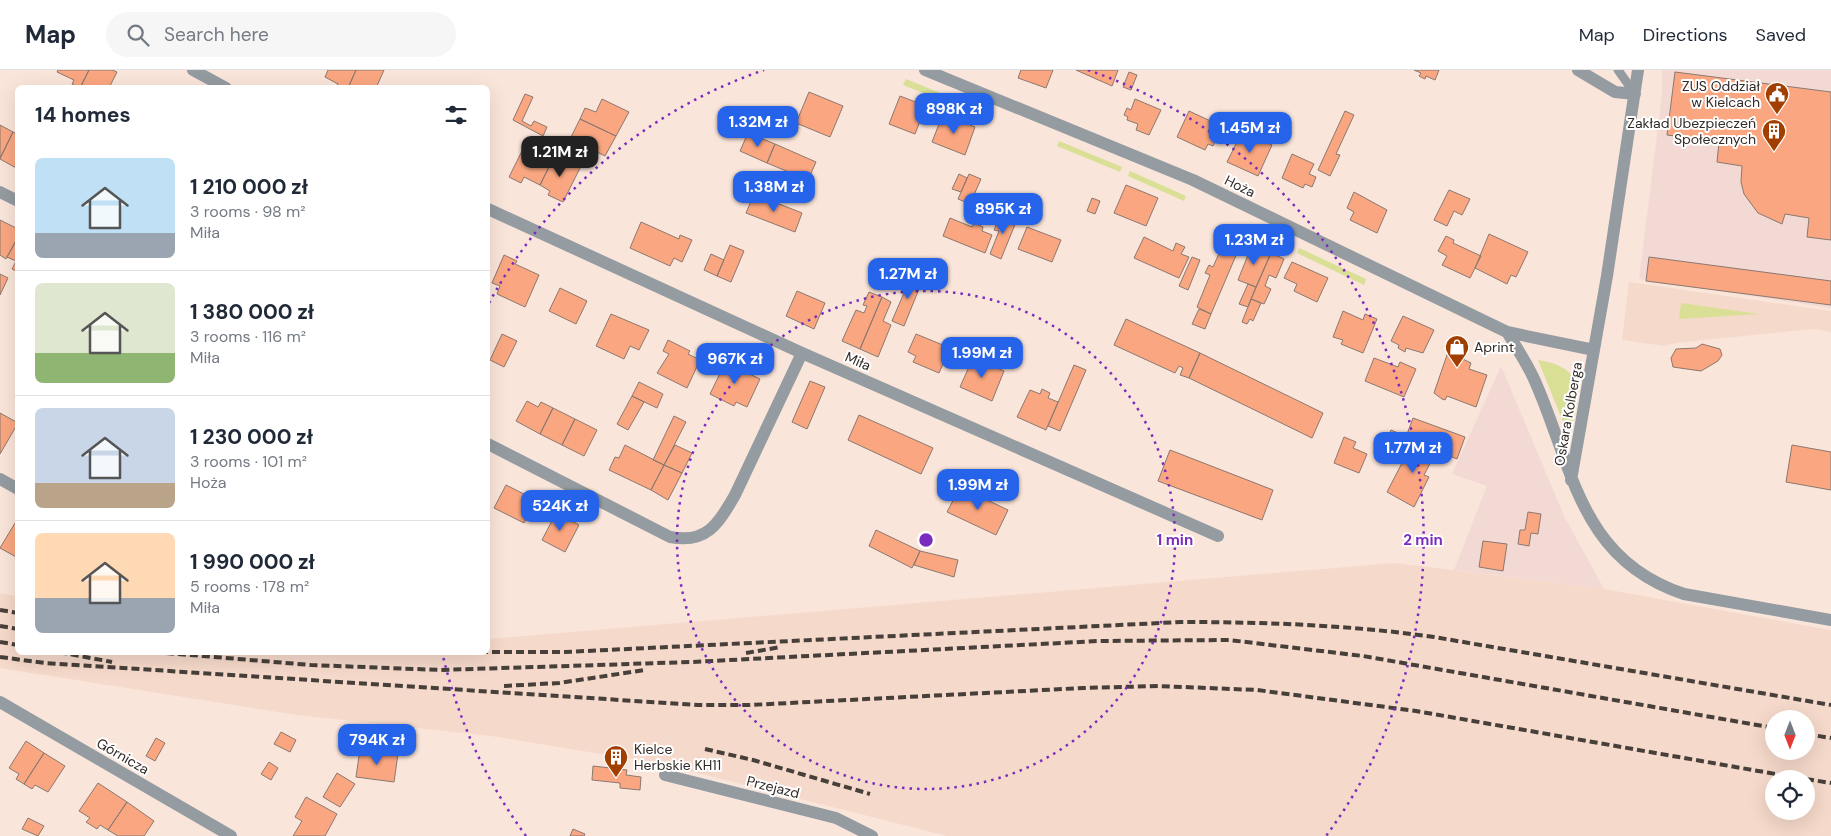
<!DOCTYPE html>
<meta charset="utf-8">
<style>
body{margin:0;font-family:"DM Sans",sans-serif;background:#f6f6f7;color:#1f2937;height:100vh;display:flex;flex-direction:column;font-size:19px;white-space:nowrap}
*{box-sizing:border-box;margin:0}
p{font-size:16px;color:#747a83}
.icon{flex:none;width:28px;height:28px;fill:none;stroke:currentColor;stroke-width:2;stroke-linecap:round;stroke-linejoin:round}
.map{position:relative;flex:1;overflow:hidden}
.side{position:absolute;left:15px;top:15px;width:475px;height:570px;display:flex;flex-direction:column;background:#fff;border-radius:8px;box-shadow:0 5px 20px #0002}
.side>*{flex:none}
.needle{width:32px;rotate:180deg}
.fabs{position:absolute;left:1765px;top:640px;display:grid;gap:10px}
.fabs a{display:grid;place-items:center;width:50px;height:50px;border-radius:50%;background:#fff;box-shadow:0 5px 20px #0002;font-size:25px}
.price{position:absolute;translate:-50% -42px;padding:0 11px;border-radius:10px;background:#2563eb;color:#fff;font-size:16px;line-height:32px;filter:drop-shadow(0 1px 2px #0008)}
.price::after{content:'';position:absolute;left:50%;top:30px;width:15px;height:11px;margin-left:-8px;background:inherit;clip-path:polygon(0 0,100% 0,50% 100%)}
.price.selected{background:#222;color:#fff}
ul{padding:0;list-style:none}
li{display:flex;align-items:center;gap:15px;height:125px;padding:0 20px}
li+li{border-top:1px solid #e0e1e3}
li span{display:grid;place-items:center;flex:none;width:140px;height:100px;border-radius:8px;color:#555}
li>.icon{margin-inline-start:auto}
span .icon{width:60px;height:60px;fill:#fffc;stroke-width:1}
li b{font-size:21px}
h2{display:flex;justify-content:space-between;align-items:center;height:60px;padding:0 20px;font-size:21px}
header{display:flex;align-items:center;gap:30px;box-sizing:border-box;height:70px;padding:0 25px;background:#fff;border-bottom:1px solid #e0e1e3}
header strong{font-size:24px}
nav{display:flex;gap:28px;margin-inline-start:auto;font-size:18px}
.search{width:350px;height:45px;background:#f6f6f7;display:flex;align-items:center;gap:12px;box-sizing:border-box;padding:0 18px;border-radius:28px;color:#747a83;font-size:19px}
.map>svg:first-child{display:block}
</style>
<header>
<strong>Map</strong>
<div class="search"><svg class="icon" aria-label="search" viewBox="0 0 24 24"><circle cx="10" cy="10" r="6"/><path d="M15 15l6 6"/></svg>Search here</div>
<nav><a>Map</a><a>Directions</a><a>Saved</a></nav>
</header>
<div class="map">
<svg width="1831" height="766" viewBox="0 0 1831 766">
<rect width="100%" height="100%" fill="#fae5da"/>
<path fill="#f3d9d4" d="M1662,0H1831V238L1639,209L1662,25Z
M1501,296L1565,448L1604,519L1454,500L1487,416L1452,404Z"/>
<path fill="#f5d9ca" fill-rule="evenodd" d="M1629,212L1831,241V262L1813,259L1675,273L1665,276L1622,270Z
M1395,493L1604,519L1831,560V766H947L662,694L491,666L297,645L0,598V523L17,526L18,582H488V569ZM1774,649H1806V681H1774ZM1774,709H1806V741H1774Z"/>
<path fill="#d9df95" d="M906,9L950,27L948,33L903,15Z
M1059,71L1122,97L1120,102L1057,76Z
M1130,101L1186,126L1184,131L1128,106Z
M1299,178L1366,209L1364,215L1297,183Z
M1681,233L1759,244L1679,249Z
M1538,290C1585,297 1584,326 1568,364Z"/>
<path fill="#faa781" stroke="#8b7870" d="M58,0H89L80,18L72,14L74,10L57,2Z
M89,0H112L117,2L109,18H80Z
M328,0H356L348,18H336L338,14L325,7Z
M356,0H384L376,18H348Z
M1021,0H1053L1046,18L1018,8Z
M1076,0H1118L1112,16Z
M1414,0H1439L1435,10L1426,6L1425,9L1419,6L1421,3Z
M1129,2L1137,5L1131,20L1123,17Z
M1675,2L1831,22V170L1807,167L1809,148L1785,144L1782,154L1758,143L1744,124L1741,112L1742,96L1717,92L1719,72L1667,65Z
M809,22L843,36L830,67L796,53Z
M525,24L533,27L522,51L531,56L534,51L547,57L543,66L513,50Z
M900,26L926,36L915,64L889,54Z
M602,29L629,42L616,66L580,49L585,38L596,42Z
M1135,29L1161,40L1149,65L1136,60L1138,54L1127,50L1128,47L1124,45L1127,38L1131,40Z
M1189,41L1217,54L1215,58L1220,61L1213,76L1208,74L1205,80L1177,67Z
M1345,41L1354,45L1336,84L1340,85L1330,106L1318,100Z
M943,44L975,57L965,85L932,72Z
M580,49L616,66L605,86L570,69Z
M0,55L13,62L0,88Z
M13,62L18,64V99L0,89Z
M1242,62L1272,75L1258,106L1227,92Z
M748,63L775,74L767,93L740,81Z
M527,71L555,85L540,115L524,107L521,113L509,107Z
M775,74L816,92L808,110L767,93Z
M1292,84L1314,94L1309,104L1316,107L1312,117L1305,114L1303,118L1282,108Z
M555,85L580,98L563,132L548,125L550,121L540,115Z
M959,104L967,108L961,122L952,119Z
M969,104L981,109L970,134L958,129Z
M1126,115L1158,128L1146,156L1114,143Z
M1449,120L1470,129L1462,145L1454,141L1447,156L1434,150Z
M1354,122L1387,140L1377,163L1350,150L1354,142L1347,138Z
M754,124L802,143L795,162L746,143Z
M1092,128L1100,131L1095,144L1087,141Z
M1008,142L1018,147L1001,189L990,184L999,161L994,160L999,149L1004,151Z
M950,148L972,157L974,153L983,157L982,161L992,165L985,183L943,166Z
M0,150L18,159V167L6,189L0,185Z
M641,152L679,169L680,165L692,170L682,192L674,188L670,196L630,178Z
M1027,157L1061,170L1052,192L1018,179Z
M1228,163L1243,169L1211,244L1197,237L1210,205L1205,203L1209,195L1213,197Z
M1489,164L1528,182L1516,207L1511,205L1507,214L1475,198Z
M1446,166L1454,170L1453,173L1481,186L1470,208L1442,195L1447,186L1438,181Z
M18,167V202L12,199L16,191L7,187Z
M1144,167L1173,181L1176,173L1185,177L1181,184L1189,187L1179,208L1134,188Z
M730,175L744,181L731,212L717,206Z
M1252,175L1271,183L1256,217L1238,210Z
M1271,183L1284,189L1276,208L1269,205L1265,216L1271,219L1264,234L1251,229Z
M711,184L724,190L717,206L704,200Z
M504,185L517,191L515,194L539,205L525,237L497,224L500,216L492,213Z
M1192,187L1200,190L1188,220L1179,216Z
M1649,187L1831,211V235L1646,211Z
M1292,192L1328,208L1317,232L1294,221L1297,214L1284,208Z
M0,204L8,208L0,225Z
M912,204L923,209L904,256L892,251Z
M1248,214L1256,217L1248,237L1239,234Z
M560,218L587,231L576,254L549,241Z
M797,221L825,233L814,259L786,246Z
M869,222L882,227L860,279L842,271L856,240L864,243L867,236L863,235Z
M882,227L891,232L883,251L891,255L878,287L860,279Z
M1251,229L1261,233L1253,251L1250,249L1247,254L1242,252Z
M1199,239L1211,244L1205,259L1192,254Z
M1343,241L1363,250L1365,244L1377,249L1363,283L1341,274L1343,270L1333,267Z
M611,244L649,260L639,280L630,276L624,289L596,276Z
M1403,246L1434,260L1423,283L1406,278L1405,282L1398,278L1399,275L1391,271Z
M1126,249L1200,283L1189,308L1180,305L1183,298L1179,296L1175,303L1114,275Z
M502,264L517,271L504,297L490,290Z
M916,264L950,278L939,303L913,292L916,286L908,282Z
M668,270L690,281L688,284L700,290L687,318L657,303L669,284L663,281Z
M1702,274L1720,279L1722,285L1718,291L1701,301L1673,297L1671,288L1676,279L1696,278Z
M1448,282L1471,293L1469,299L1487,305L1476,337L1447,326L1445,330L1442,329L1434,323Z
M1200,283L1323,343L1312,368L1189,308Z
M973,288L1004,301L992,331L960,317Z
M1374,288L1398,297L1400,292L1416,299L1404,327L1365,311Z
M727,289L738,295L737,298L760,309L747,337L736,332L734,336L710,324Z
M1074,295L1086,300L1060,361L1048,356Z
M810,311L825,317L807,359L792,352Z
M639,312L663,324L657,338L632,326Z
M1042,319L1050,323L1048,328L1058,332L1046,360L1017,347L1030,320L1040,324Z
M632,326L644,332L628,360L617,354Z
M527,331L538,337L541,332L553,338L540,364L516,351Z
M553,338L575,349L562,375L540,364Z
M0,343L18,353L0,384Z
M859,345L933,378L921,404L848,370Z
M674,346L686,352L664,395L653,390Z
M1413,348L1465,367L1457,389L1406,367Z
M575,349L597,360L584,386L562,375Z
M1391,360L1414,370L1410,378L1403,375L1398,389L1382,381Z
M1344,367L1356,372L1353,378L1367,384L1359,403L1334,393Z
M1414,370L1437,380L1424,405L1429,407L1414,437L1387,422Z
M625,375L664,395L651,420L609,400L615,387L619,388Z
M675,375L692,383L682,403L664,395Z
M1792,375L1831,382V420L1786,412Z
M1170,380L1273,420L1262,450L1158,411Z
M664,395L682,403L668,430L651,420Z
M506,415L536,430L524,453L494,438Z
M960,417L1008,440L996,465L947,442Z
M1528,442L1541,444L1538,464L1531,463L1529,476L1518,474L1520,460H1525Z
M556,443L579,455L565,482L542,470Z
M18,448V488L0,478Z
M876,460L920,481L912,498L869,476Z
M1483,471L1507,474L1503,501L1479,497Z
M920,481L958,490L954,507L914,495Z
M281,662L296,670L290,682L274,674Z
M156,668L165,673L155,691L146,686Z
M26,671L44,683L24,714L16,709L19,704L9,698Z
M360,679L398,684L394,712L356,707Z
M44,683L65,696L48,722L35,715L32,719L24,714Z
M269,692L278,698L271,710L261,704Z
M593,696L627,700L626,705L641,707L640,720L620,718V713L592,710Z
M337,703L355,714L340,737L323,727Z
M98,713L127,732L108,760L100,755L97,759L86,752L90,748L79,741Z
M306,727L337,744L325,766H293L302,751L295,747Z
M127,732L154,751L144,766H118L108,760Z
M28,748L44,756L38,766L22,759Z
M573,759L585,764L584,766H570Z"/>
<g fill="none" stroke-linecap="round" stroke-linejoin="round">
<path stroke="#949ca1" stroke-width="9" d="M1618,0L1635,24"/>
<path stroke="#949ca1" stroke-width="12" d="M193,0L226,18
M925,0L1193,110L1507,262L1594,280
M1578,0L1615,22L1635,24
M0,122L18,131
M488,139L802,283L1218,466
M1507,262C1516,277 1527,293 1534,309C1573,395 1578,489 1684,524L1831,550
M488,374L670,467C707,474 718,454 735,425L802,283
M0,409L18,419
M1571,410L1607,206L1638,0
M0,632L231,766
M665,705L836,748L872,766"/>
<path stroke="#473f3a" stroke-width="4" stroke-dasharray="8 4" stroke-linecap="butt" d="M0,540L18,543
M0,556L18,559
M0,572L18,575
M59,582L112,592
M154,582L311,595L441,600L692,592L1099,571L1229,570L1363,586L1774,658
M372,582H565L1181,552C1266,552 1350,555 1434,567L1831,635
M746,583L781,577
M0,587L45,593L698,635H750L1083,618L1158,616L1257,620L1416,641L1804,709
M504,616L559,613L645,600
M1806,664L1831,668
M705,679L753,690L870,724
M1806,709L1831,713"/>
</g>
<g fill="none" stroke="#7b2cbf" stroke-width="2.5" stroke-dasharray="2.5 5">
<circle cx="926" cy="470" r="249"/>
<path d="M526 766A497 497 0 0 1 443 586M489 233A497 497 0 0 1 764 0M1088 0A497 497 0 0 1 1326 766"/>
</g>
<defs>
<g id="civic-pin" transform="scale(1.25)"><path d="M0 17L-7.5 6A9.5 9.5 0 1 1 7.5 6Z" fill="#a13f00" stroke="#fff"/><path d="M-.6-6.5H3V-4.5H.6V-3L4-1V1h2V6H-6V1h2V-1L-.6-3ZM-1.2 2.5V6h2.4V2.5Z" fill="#fff"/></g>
<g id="building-pin" transform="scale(1.25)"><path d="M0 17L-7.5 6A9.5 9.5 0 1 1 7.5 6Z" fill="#a13f00" stroke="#fff"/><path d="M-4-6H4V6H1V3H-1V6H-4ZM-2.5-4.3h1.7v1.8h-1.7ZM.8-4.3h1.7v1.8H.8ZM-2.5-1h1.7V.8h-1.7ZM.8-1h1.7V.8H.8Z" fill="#fff"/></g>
<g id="shop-pin" transform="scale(1.25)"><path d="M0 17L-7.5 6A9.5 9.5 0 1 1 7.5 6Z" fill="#a13f00" stroke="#fff"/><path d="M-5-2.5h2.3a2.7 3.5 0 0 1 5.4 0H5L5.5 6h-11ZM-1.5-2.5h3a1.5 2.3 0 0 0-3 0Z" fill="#fff"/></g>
</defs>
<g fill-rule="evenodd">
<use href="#civic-pin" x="1777" y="24"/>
<use href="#building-pin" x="1774" y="61"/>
<use href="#shop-pin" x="1457" y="277"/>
<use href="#building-pin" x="616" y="687"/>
</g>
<g text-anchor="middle" stroke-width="4" stroke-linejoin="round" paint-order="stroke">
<g font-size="14" fill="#312a26" stroke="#fff" text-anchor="end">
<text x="1760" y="21">ZUS Oddział<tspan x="1760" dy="16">w Kielcach</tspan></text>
<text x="1756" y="58">Zakład Ubezpieczeń<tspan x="1756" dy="16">Społecznych</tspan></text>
<text x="1474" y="282" text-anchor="start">Aprint</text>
<text x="634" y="684" text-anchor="start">Kielce<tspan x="634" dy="16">Herbskie KH11</tspan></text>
</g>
<g font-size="14" fill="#312a26" stroke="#fff">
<text transform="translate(1240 116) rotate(26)" y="5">Hoża</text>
<text transform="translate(858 291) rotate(24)" y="5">Miła</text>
<text transform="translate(1568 344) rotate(-80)" y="5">Oskara Kolberga</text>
<text transform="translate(123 686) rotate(30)" y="5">Górnicza</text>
<text transform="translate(773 717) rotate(14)" y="5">Przejazd</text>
</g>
</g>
<circle cx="926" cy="470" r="8" fill="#7b2cbf" stroke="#fff" stroke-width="2.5"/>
<g font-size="15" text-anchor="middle" font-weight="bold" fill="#7b2cbf" stroke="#fff" stroke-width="4" stroke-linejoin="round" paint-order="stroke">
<text x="1175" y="475">1 min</text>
<text x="1423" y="475">2 min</text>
</g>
</svg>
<div class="fabs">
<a><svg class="needle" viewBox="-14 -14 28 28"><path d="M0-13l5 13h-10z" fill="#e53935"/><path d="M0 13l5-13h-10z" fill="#747a83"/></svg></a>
<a><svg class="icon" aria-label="locate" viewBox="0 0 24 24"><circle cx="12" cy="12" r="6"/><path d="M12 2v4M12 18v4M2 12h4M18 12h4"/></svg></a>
</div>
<b class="price" style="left:954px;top:65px">898K zł</b>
<b class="price" style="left:758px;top:78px">1.32M zł</b>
<b class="price" style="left:1250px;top:84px">1.45M zł</b>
<b class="price selected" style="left:560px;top:108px">1.21M zł</b>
<b class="price" style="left:774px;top:143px">1.38M zł</b>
<b class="price" style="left:1003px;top:165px">895K zł</b>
<b class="price" style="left:1254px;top:196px">1.23M zł</b>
<b class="price" style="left:908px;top:230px">1.27M zł</b>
<b class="price" style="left:982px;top:309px">1.99M zł</b>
<b class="price" style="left:735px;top:315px">967K zł</b>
<b class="price" style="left:1413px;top:404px">1.77M zł</b>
<b class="price" style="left:978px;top:441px">1.99M zł</b>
<b class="price" style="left:560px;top:462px">524K zł</b>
<b class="price" style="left:377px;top:696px">794K zł</b>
<section class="side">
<h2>14 homes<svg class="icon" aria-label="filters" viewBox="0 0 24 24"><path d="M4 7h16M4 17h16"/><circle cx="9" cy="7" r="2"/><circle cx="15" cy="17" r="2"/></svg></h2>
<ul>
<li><span style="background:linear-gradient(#bfe0f5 75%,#9aa5b1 0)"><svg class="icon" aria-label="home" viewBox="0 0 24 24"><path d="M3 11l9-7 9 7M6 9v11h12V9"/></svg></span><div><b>1 210 000 zł</b><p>3 rooms · 98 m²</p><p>Miła</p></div></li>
<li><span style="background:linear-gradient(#dfe7d0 70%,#8fb573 0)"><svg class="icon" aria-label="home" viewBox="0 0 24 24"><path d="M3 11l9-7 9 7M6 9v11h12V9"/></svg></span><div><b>1 380 000 zł</b><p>3 rooms · 116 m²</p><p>Miła</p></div></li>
<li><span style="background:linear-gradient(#c9d6e8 75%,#b9a48a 0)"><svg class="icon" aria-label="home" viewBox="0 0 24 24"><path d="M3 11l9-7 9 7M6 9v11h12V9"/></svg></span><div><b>1 230 000 zł</b><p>3 rooms · 101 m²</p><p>Hoża</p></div></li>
<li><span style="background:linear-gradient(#ffd9b3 65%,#9aa5b1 0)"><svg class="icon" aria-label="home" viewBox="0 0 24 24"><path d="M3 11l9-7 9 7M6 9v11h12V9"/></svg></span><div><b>1 990 000 zł</b><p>5 rooms · 178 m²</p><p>Miła</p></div></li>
</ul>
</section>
</div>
